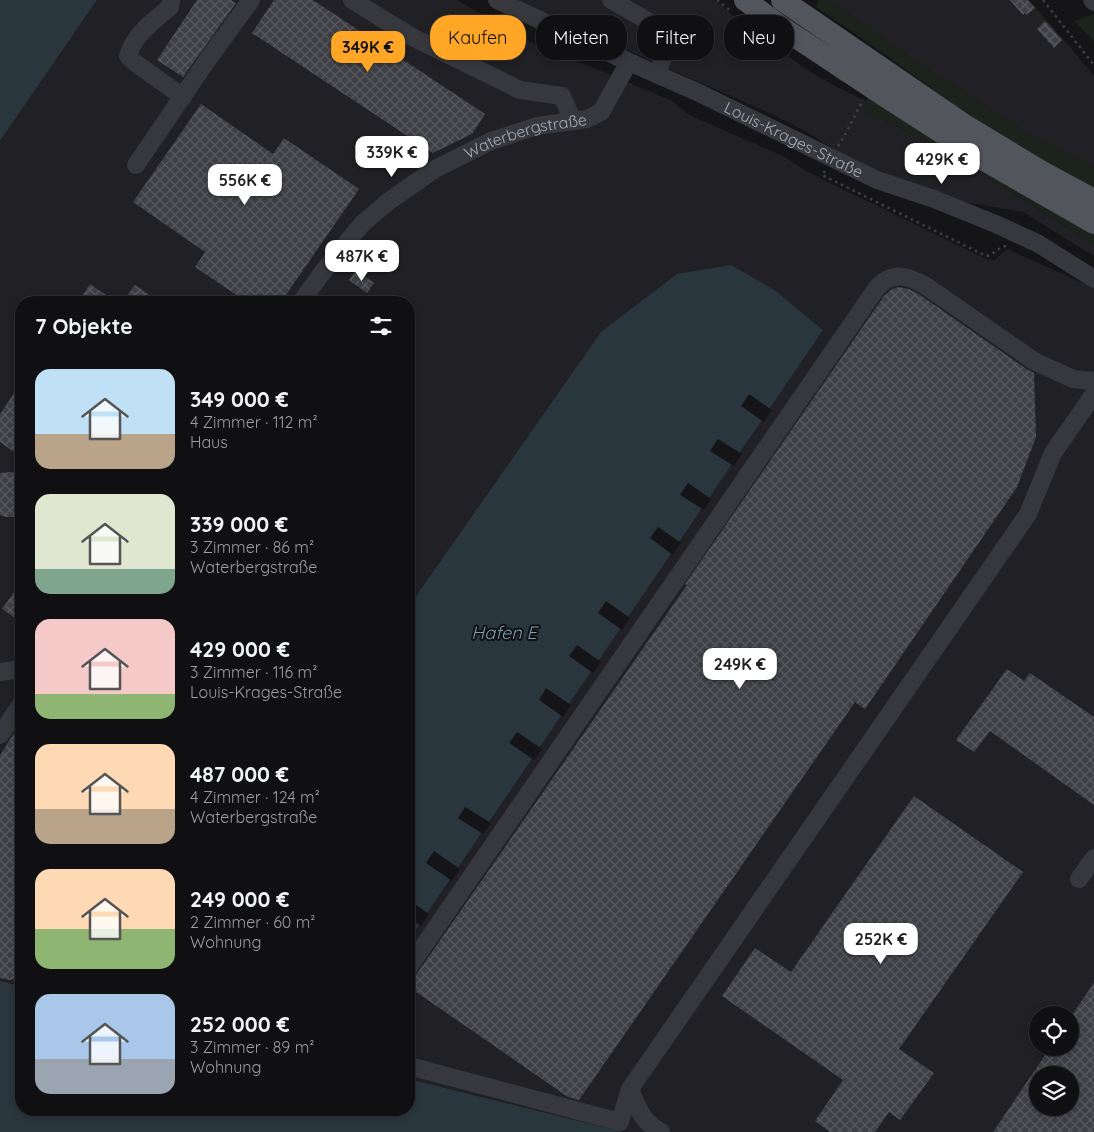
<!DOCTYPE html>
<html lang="de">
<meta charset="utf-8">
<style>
body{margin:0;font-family:Quicksand,sans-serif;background:#19191b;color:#f1f3f6;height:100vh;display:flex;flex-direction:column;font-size:19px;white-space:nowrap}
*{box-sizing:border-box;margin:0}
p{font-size:16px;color:#9c9d9f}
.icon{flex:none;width:28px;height:28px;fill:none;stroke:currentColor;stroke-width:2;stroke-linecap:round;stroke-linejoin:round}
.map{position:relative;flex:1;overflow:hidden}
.panel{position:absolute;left:15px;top:296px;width:400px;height:820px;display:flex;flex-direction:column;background:#101012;border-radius:20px;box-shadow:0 2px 8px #0003,0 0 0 1px #303032}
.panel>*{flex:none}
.hud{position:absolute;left:430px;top:15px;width:475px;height:45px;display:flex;gap:10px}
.tools{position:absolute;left:1029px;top:1006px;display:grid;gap:10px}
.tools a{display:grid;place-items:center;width:50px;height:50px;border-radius:50%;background:#101012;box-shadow:0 2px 8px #0003,0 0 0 1px #303032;font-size:25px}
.price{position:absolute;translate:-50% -42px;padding:0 11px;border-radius:10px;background:#fff;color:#222;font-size:16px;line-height:32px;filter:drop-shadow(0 1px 2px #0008)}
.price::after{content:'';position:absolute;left:50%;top:30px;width:15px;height:11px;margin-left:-8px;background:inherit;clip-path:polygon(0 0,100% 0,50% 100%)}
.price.active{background:#ffa626;color:#111}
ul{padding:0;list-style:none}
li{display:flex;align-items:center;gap:15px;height:125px;padding:0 20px}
li span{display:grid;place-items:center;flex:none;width:140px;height:100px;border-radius:15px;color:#555}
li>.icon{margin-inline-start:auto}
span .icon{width:60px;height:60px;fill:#fffc;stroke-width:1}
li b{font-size:21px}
h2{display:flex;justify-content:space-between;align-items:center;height:60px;padding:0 20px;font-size:21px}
.chip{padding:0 18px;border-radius:20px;background:#101012;box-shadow:0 2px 8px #0003,0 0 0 1px #303032;font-size:18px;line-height:45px}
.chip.active{background:#ffa626;color:#111}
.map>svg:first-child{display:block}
</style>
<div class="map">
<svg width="1094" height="1132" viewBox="0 0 1094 1132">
<defs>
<pattern id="building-cross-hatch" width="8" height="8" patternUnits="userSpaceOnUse" patternTransform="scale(1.25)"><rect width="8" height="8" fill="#3f4045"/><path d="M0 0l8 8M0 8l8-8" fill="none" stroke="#58595e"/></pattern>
</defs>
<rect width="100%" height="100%" fill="#151518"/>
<path fill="#212125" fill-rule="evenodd" d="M97,0H457L514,34L550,52L592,67L672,101L689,115L783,156L808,172L828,182L986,259L995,260L1007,249L1094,288V1132H623L409,1079V940L823,330L776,291L601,332L409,606V302H21V986L0,981V141ZM1038,1015H1070V1048H1038ZM1038,1075H1070V1108H1038Z
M513,0H714L741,22L806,69L833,85L868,102L864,111L940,148L941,149L975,169L1066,227L1094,244V256L1023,212L959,201L878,173L840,153L805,131L769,113Z
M829,0H1029L1071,48L1094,76V166L1022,130L904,53Z"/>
<path fill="#1b231c" d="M819,0H829L904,53L1022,130L1094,166V192L960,109L883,53L815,6Z
M1094,14V41L1074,21Z
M836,76L865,88L1006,180L1094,229V244L1066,227L975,169L940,149V148L864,111C872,93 865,91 850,85C844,83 840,81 835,78Z"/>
<path fill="#2a363d" d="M0,0H97L0,141Z
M731,265L776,291L823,330L409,940V606L601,332L677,274Z
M0,981L21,986V1110H409V1079L623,1132H0Z"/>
<path fill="#151518" d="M749,394L772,410L764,422L741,406Z
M718,439L742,454L734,466L710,451Z
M688,483L711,499L704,510L680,495Z
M658,527L681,543L673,555L650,538Z
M606,601L630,618L622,630L598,613Z
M577,645L601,662L593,673L569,656Z
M546,688L571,705L563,717L539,700Z
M517,732L542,749L534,760L509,743Z
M465,807L491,823L483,834L458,818Z
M434,851L460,869L452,881L426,863Z
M409,900L429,914L421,926L409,918Z"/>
<path fill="url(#building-cross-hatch)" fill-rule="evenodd" d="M197,0H231L236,3L183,77L157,60Z
M274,0H313L485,114L472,134L433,153L252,33Z
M1010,0H1028L1035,8L1027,15L1025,13L1023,15Z
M1045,21L1062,40L1054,48L1037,29Z
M201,104L273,154L284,138L359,189L281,302H247L195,267L205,252L133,202Z
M356,270L374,283L367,293L349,280Z
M90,284L116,302H78Z
M135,285L160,302H122Z
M899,287L909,289L920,295L1028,370L1034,373L1036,437L1017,487L865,709L855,702L579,1100L568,1097L409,987V985L687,585L685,584L884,296L892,289Z
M21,383V457L0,442V414Z
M10,472L21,474V514L14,517H6L0,515V473Z
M21,583V608L15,618L2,609Z
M1007,669L1024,681L1030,673L1094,717V805L990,731L974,752L956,740Z
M21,723V978L10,980L0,978V755Z
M914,796L1023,872L899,1049L934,1073L900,1120L889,1112L875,1132H830L815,1121L843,1080L722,996L755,948L791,972Z
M1094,983V1132H993L1050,1048H1070V1018ZM1038,1075H1070V1108H1038Z"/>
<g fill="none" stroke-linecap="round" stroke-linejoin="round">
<path stroke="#3c3f44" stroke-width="2.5" stroke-dasharray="2.5 4" stroke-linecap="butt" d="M717,0L732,12
M1043,0L1094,65
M838,146L845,135L863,100
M825,171L822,175L986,256C994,255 999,246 1007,246"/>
<g stroke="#36383d" stroke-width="18">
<path d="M171,0L170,7C154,21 134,34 128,56L134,62L183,97"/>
<path d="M352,0L412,37L520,90L562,96L573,121"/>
<path id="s1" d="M497,0L629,62L697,92L877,180L934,199L998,225L1039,244L1094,279"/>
<path d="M611,0L672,35L657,74"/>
<path d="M1092,0L1094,2"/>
<path d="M136,165L206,62L251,0"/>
<path id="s2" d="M301,302L322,273L362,224L389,201L435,169L491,141L537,126L587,119L601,112L629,62"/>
<path d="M0,672L21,669"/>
<path d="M0,735L21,704"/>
<path d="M1079,879L1094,858"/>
<path d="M409,967L876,289C891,271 907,275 926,286L1034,361L1073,379L1094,381"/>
<path d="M409,1066L620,1122L630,1089L1028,514L1053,453L1094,394"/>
<path d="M630,1089C638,1108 642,1122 661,1132"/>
</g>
<path stroke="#52555c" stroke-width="22" d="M745,0L784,29L885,96L986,161L1094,223
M782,0L966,126L1042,172L1094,200"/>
</g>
<g text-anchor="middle" stroke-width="4" stroke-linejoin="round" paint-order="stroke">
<g font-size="16" fill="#a6adb9" stroke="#101013">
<text dy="6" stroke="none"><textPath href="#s2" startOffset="288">Waterbergstraße</textPath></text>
<text dy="6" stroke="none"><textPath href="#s1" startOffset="328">Louis-Krages-Straße</textPath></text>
</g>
<g font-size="18" font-style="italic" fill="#7a9fb7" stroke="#101013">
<text x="504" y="639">Hafen E</text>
</g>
</g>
</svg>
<div class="tools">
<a><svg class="icon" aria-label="locate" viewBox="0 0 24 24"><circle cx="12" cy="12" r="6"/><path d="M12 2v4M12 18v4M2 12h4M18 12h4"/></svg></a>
<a><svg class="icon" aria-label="layers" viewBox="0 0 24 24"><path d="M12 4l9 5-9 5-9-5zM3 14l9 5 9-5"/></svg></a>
</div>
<b class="price active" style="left:368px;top:73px">349K €</b>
<b class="price" style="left:392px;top:178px">339K €</b>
<b class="price" style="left:942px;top:185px">429K €</b>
<b class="price" style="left:245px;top:206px">556K €</b>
<b class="price" style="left:362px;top:282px">487K €</b>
<b class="price" style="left:740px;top:690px">249K €</b>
<b class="price" style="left:881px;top:965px">252K €</b>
<div class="hud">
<a class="chip active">Kaufen</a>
<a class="chip">Mieten</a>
<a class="chip">Filter</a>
<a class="chip">Neu</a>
</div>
<section class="panel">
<h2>7 Objekte<svg class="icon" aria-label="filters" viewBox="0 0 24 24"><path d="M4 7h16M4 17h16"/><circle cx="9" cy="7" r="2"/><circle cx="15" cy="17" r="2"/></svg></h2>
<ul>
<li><span style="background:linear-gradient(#bfe0f5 65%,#b9a48a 0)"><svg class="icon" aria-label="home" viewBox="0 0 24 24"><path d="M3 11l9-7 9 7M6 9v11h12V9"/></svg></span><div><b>349 000 €</b><p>4 Zimmer · 112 m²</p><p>Haus</p></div></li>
<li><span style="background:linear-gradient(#dfe7d0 75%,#7fa58c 0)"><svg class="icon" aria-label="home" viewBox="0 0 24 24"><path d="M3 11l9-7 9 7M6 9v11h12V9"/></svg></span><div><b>339 000 €</b><p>3 Zimmer · 86 m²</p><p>Waterbergstraße</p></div></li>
<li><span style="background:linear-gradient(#f6c9c9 75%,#8fb573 0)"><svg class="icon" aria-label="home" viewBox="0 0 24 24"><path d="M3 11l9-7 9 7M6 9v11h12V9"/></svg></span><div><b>429 000 €</b><p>3 Zimmer · 116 m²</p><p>Louis-Krages-Straße</p></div></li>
<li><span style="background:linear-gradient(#ffd9b3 65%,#b9a48a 0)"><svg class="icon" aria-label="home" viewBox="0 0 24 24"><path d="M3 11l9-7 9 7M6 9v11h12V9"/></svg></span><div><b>487 000 €</b><p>4 Zimmer · 124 m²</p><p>Waterbergstraße</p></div></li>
<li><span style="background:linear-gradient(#ffd9b3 60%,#8fb573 0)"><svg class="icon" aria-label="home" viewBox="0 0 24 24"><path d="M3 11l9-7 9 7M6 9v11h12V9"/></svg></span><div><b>249 000 €</b><p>2 Zimmer · 60 m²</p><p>Wohnung</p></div></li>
<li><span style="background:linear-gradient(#a9c7e8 65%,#9aa5b1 0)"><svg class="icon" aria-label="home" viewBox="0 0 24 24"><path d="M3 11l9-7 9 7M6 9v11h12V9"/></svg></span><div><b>252 000 €</b><p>3 Zimmer · 89 m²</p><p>Wohnung</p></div></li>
</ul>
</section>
</div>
